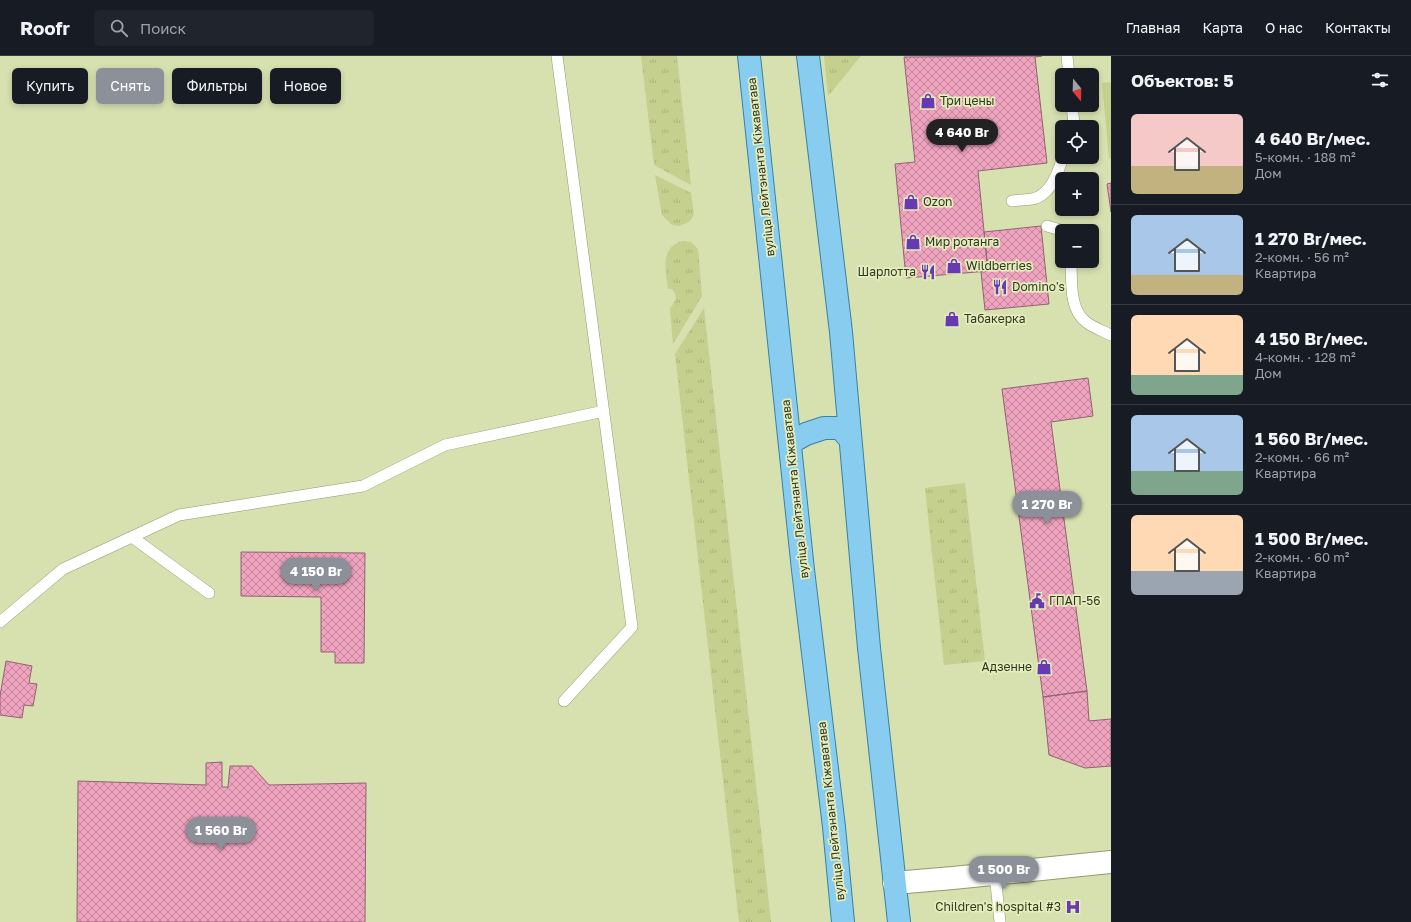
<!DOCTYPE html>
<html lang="ru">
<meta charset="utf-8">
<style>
body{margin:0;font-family:"Golos Text",sans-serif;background:#20242c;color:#f1f3f6;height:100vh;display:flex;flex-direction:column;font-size:15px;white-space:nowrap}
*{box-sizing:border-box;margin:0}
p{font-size:13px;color:#9ea1a6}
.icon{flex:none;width:22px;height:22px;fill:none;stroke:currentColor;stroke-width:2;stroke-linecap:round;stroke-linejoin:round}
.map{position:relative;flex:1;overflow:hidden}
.details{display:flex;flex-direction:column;background:#171b24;width:300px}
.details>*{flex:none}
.hud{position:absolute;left:12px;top:12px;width:380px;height:36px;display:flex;gap:8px}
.needle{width:26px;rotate:161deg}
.fabs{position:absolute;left:1055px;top:12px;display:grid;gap:8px}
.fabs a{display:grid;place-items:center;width:44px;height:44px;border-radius:6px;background:#171b24;box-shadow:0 2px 6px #0003;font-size:20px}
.price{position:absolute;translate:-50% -34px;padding:0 9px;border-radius:14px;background:#8c9099;color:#fff;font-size:13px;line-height:26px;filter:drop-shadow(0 1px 2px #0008)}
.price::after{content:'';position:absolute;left:50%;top:24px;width:12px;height:9px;margin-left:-6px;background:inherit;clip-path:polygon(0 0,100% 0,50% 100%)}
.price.current{background:#222;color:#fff}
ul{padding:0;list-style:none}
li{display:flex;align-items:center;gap:12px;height:100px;padding:0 20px}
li+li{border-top:1px solid #363941}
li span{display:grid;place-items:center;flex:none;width:112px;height:80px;border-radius:6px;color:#555}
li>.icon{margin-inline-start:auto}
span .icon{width:48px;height:48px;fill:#fffc;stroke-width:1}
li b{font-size:17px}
h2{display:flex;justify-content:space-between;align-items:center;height:48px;padding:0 20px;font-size:17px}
.pill{padding:0 14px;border-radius:6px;background:#171b24;box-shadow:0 2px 6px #0003;font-size:14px;line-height:36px}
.pill.current{background:#8c9099;color:#fff}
header{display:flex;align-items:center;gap:24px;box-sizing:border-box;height:56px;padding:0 20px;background:#171b24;border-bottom:1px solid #363941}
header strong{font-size:19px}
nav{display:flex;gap:22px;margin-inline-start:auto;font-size:14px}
.search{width:280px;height:36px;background:#20242c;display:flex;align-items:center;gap:10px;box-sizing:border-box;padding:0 14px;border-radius:6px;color:#9ea1a6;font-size:15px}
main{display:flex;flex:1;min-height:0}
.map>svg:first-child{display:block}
</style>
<header>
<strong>Roofr</strong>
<div class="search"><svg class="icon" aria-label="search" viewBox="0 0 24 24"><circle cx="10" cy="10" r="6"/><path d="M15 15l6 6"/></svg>Поиск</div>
<nav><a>Главная</a><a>Карта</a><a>О нас</a><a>Контакты</a></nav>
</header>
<main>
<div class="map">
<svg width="1111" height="866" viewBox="0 0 1111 866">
<defs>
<pattern id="grass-tufts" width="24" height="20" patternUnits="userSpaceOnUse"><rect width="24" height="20" fill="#c5cf8e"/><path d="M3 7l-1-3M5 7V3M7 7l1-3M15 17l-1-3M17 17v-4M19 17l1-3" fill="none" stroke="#aab27a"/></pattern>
<pattern id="building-cross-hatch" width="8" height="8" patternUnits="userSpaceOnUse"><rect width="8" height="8" fill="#efa3bf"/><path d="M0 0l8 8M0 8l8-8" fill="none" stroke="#c2869b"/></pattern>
</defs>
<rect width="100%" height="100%" fill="#d7e0af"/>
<path fill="url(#grass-tufts)" d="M641,0H677L691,129L654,109Z
M824,0H861L828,40Z
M655,119L691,137L694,159L690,165L680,170L672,169L662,159Z
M683,185L691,186L698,193L702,240L673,288L670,253L676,243L675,238L672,233H668C666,215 659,191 683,185Z
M704,252L771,866H739L675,298Z
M965,427L985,605L944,609L925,432Z"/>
<path fill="#c5cf8e" d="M1111,26V102H1109L1102,27Z"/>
<path fill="url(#building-cross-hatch)" stroke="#916274" d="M1042,0L1035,1L1047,107L978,115L988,215L906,222L895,108L915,106L904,1Z
M1111,127V156L1107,128Z
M1041,170L1049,248L985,254L981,216L988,215L984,176Z
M1088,322L1093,360L1051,366L1087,635L1043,641L1002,333Z
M241,496L365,497L364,607H335V596H321V541L241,540Z
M6,605L32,610L29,627L37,628L33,650L24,649L22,662L0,659V640Z
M1087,635L1089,665L1111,663V710L1085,712L1049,699L1043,641Z
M222,706V731H228L230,710H252L269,729L366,727L365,866H77L78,725L206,729V707Z"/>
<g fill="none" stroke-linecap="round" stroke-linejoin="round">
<g stroke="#939a6c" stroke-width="12">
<path id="lane" d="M557,0L632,571L564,645
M1067,0L1069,19
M1072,49L1074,68L1073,71
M1012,145C1018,144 1025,144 1032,143C1050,140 1058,117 1063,101
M1047,170L1064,175
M1071,205C1072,225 1069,253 1086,266C1094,272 1103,275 1111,279
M132,481L209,537
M0,566L63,513L179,459L363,430L445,389L604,355
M995,818L1000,866"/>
</g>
<g stroke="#939a6c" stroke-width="24">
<path id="street" d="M894,827L953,822L1111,806"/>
</g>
<g stroke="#3782a2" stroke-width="24">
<path id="primary" d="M749,0L803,514L834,771L843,866
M808,0L841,276L869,592L899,866
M790,387L806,378L824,372H840L850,383"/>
</g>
<use href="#lane" stroke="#fff" stroke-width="11"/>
<use href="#street" stroke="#fff" stroke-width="22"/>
<use href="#primary" stroke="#88cdf0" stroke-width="22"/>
</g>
<defs>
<g id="shop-bare" transform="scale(1.2)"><path d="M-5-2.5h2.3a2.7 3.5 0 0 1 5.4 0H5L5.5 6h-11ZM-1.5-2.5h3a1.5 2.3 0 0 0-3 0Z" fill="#673ab2" stroke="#e4edbc" stroke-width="2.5" paint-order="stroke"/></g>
<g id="restaurant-bare" transform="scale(1.2)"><path d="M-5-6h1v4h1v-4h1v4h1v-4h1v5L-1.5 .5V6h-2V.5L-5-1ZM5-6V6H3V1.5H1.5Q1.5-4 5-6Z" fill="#673ab2" stroke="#e4edbc" stroke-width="2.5" paint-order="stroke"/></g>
<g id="civic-bare" transform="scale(1.2)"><path d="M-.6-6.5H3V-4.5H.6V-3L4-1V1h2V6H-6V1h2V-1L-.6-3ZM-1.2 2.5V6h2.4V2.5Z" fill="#673ab2" stroke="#e4edbc" stroke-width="2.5" paint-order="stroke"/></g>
<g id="hospital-bare" transform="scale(1.2)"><path d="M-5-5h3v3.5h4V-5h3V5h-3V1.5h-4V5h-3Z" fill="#673ab2" stroke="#e4edbc" stroke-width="2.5" paint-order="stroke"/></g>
</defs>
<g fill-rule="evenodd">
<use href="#shop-bare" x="928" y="45"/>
<use href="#shop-bare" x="911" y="146"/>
<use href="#shop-bare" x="913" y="186"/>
<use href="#shop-bare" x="954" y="210"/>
<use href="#restaurant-bare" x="928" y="216"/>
<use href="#restaurant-bare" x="1000" y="231"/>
<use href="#shop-bare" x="952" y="263"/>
<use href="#civic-bare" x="1037" y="545"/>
<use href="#shop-bare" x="1044" y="611"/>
<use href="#hospital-bare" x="1073" y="851"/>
</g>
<g text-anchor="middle" stroke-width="3.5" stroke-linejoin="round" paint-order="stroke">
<g font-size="12" fill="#333623" stroke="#e4edbc" text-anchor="start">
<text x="940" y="49">Три цены</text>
<text x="923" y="150">Ozon</text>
<text x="925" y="190">Мир ротанга</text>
<text x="966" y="214">Wildberries</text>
<text x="916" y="220" text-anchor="end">Шарлотта</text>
<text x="1012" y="235">Domino's</text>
<text x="964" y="267">Табакерка</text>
<text x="1049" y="549">ГПАП-56</text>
<text x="1032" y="615" text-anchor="end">Адзенне</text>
<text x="1061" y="855" text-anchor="end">Children's hospital #3</text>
</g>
<g font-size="12" fill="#333623" stroke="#e4edbc">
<text transform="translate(761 111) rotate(-96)" y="4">вуліца Лейтэнанта Кіжаватава</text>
<text transform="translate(795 433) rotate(-96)" y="4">вуліца Лейтэнанта Кіжаватава</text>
<text transform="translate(831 755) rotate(-96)" y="4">вуліца Лейтэнанта Кіжаватава</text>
</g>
</g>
</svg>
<div class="fabs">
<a><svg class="needle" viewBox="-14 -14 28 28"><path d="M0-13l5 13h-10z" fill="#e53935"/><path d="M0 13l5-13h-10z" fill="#9ea1a6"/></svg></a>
<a><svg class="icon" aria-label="locate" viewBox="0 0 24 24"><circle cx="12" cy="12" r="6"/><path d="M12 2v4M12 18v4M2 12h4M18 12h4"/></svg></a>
<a>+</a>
<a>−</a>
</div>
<b class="price current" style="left:962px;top:97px">4 640 Br</b>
<b class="price" style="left:1047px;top:469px">1 270 Br</b>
<b class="price" style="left:316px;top:536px">4 150 Br</b>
<b class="price" style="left:221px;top:795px">1 560 Br</b>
<b class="price" style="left:1004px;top:834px">1 500 Br</b>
<div class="hud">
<a class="pill">Купить</a>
<a class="pill current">Снять</a>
<a class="pill">Фильтры</a>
<a class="pill">Новое</a>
</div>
</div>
<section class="details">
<h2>Объектов: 5<svg class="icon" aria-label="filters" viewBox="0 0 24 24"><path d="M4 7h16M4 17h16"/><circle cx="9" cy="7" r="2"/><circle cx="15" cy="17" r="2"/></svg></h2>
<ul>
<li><span style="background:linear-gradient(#f6c9c9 65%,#c2b280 0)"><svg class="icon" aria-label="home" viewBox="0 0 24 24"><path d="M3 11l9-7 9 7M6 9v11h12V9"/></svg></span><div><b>4 640 Br/мес.</b><p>5-комн. · 188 m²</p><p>Дом</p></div></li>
<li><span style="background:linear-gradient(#a9c7e8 75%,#c2b280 0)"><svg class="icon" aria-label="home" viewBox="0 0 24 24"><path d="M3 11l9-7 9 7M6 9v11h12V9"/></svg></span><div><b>1 270 Br/мес.</b><p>2-комн. · 56 m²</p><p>Квартира</p></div></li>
<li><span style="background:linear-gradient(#ffd9b3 75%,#7fa58c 0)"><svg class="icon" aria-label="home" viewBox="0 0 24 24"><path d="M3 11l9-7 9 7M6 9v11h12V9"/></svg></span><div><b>4 150 Br/мес.</b><p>4-комн. · 128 m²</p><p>Дом</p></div></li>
<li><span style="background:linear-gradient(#a9c7e8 70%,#7fa58c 0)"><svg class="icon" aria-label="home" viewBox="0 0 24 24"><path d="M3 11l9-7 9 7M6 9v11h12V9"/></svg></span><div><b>1 560 Br/мес.</b><p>2-комн. · 66 m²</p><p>Квартира</p></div></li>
<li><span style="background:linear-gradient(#ffd9b3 70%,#9aa5b1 0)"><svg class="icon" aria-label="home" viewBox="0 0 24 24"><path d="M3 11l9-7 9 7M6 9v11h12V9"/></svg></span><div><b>1 500 Br/мес.</b><p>2-комн. · 60 m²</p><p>Квартира</p></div></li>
</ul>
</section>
</main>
